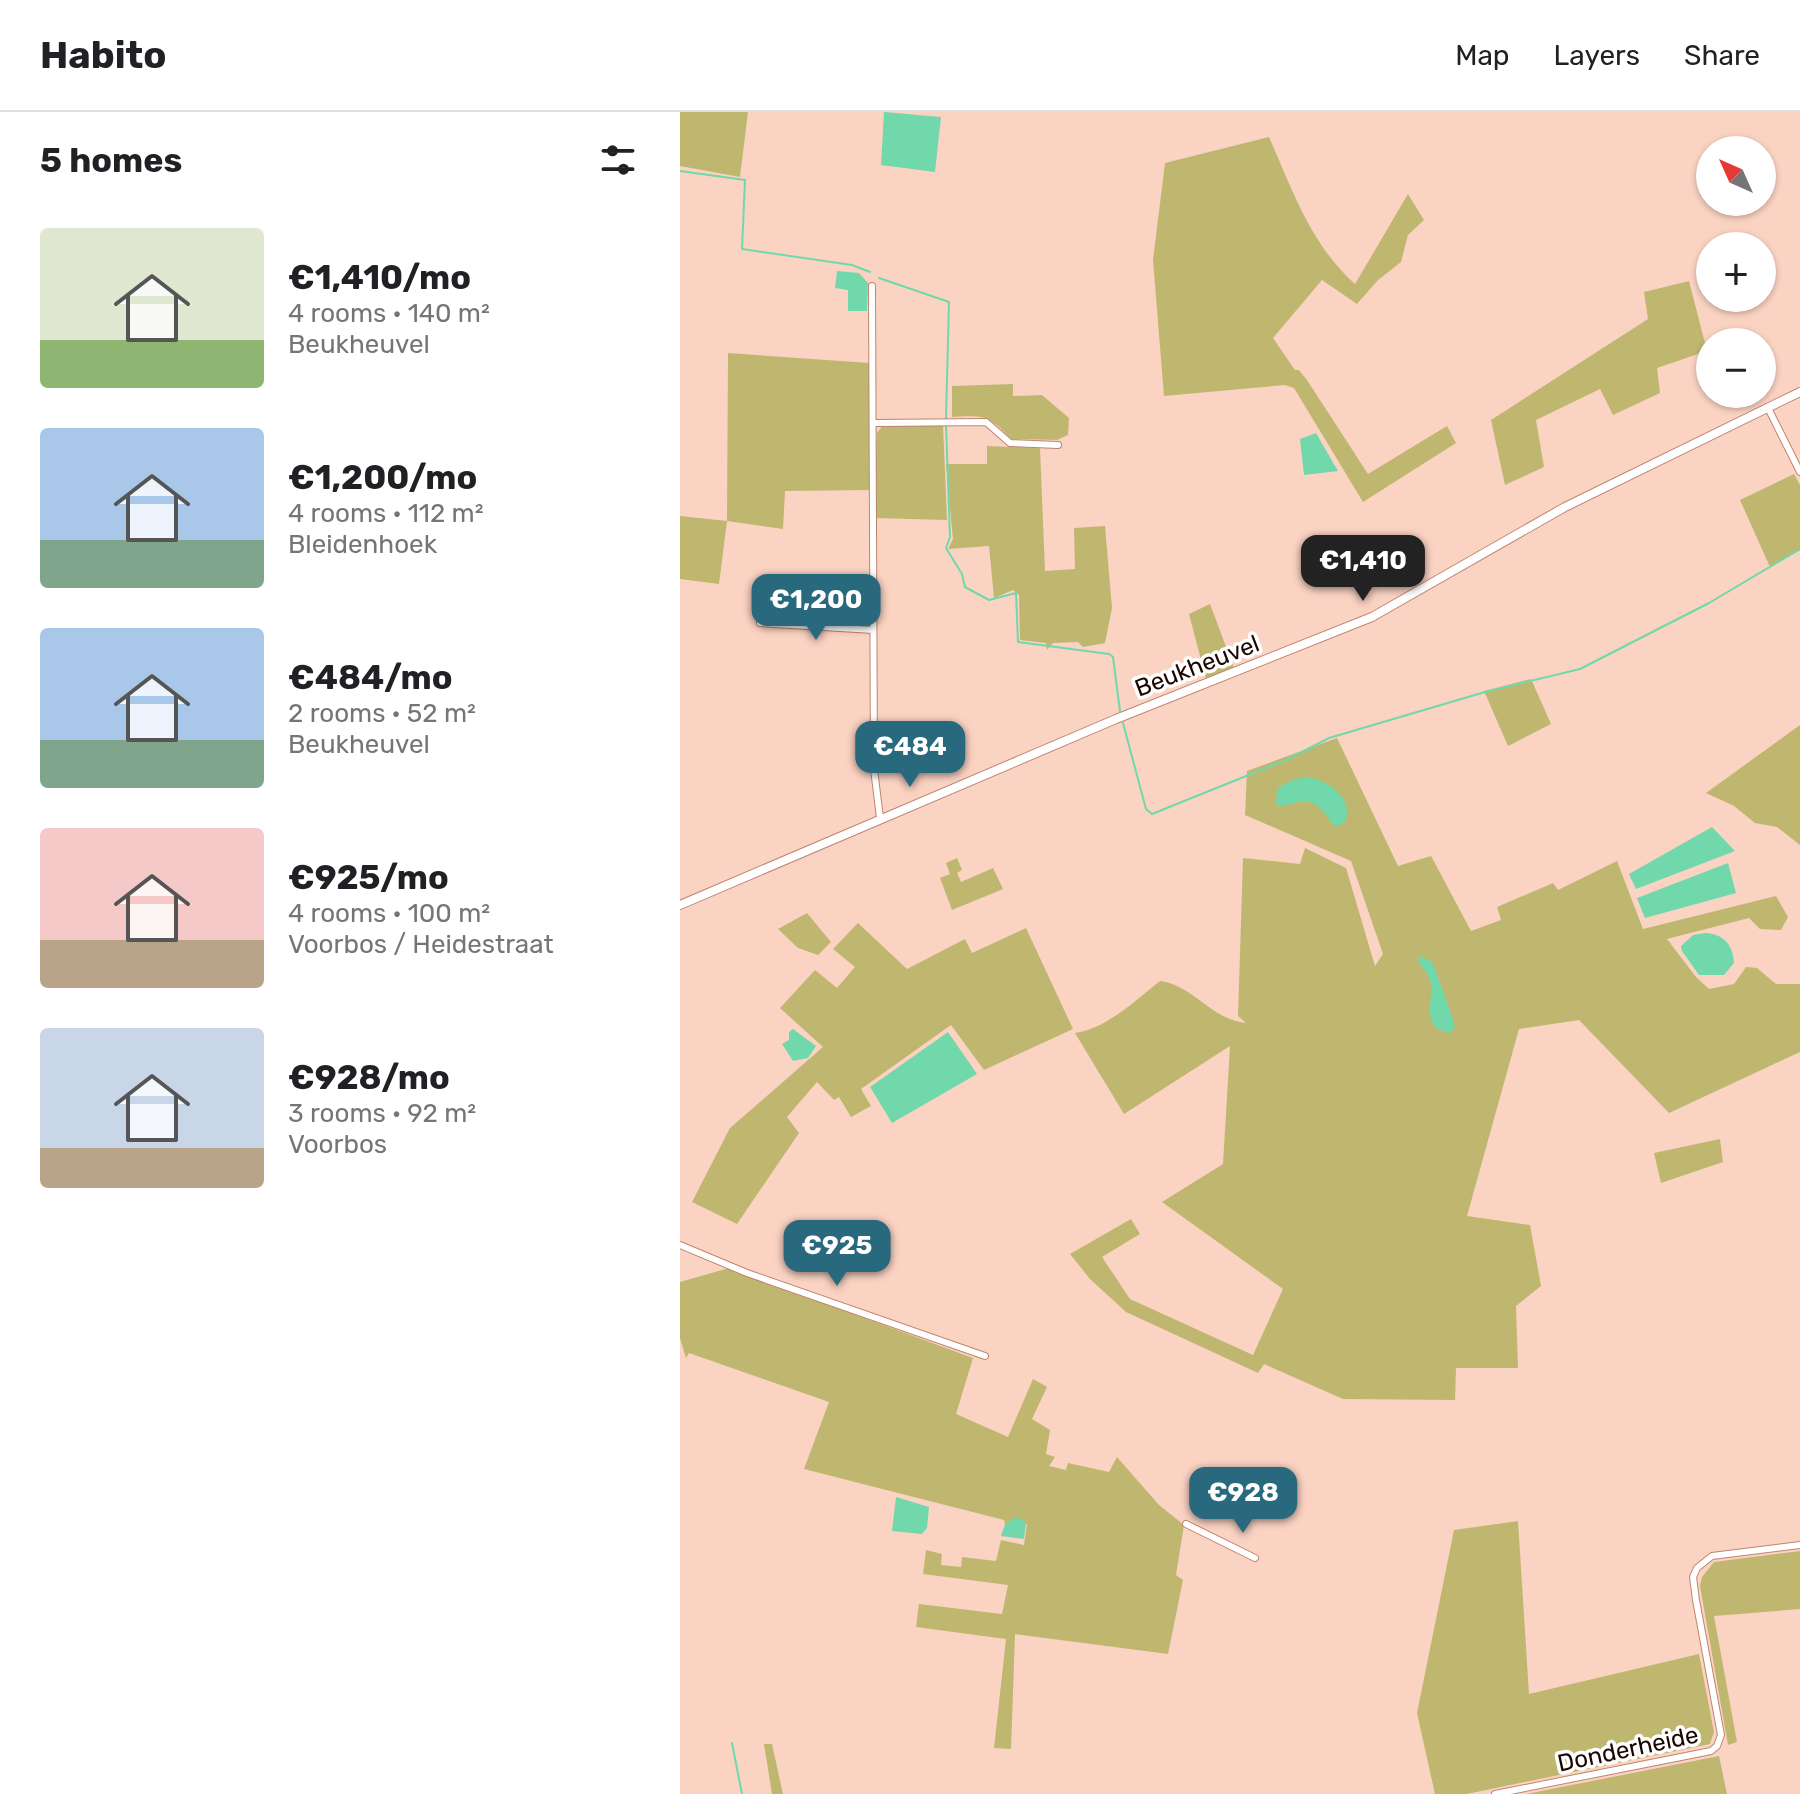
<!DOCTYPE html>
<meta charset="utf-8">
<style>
body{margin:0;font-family:Rubik,sans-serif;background:#f2f2f2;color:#202124;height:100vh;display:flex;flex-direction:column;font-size:30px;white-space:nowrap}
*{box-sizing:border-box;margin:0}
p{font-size:26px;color:#757577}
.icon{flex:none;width:44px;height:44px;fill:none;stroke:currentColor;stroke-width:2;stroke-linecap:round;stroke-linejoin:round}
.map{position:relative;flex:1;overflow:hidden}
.drawer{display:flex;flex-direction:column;background:#fff;width:680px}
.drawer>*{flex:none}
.needle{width:52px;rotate:315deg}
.buttons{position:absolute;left:1016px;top:24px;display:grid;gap:16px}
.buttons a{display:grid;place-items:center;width:80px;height:80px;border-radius:50%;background:#fff;box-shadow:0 2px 6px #0004;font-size:40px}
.price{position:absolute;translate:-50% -68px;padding:0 18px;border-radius:16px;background:#29697e;color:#fff;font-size:26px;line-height:52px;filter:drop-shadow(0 2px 4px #0008)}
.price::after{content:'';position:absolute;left:50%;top:48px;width:24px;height:18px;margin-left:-12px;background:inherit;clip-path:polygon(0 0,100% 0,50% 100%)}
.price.active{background:#222;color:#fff}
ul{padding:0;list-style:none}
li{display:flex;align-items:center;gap:24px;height:200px;padding:0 40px}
li span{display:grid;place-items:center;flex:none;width:224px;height:160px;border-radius:8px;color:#555}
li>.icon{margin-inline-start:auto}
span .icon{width:96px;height:96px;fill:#fffc;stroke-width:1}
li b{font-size:34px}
h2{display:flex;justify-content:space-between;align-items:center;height:96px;padding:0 40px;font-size:34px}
header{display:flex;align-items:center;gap:48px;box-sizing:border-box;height:112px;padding:0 40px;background:#fff;border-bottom:2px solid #e0e0e0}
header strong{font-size:38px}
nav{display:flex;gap:44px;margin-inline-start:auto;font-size:28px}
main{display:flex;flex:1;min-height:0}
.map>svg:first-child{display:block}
</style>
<header>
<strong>Habito</strong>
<nav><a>Map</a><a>Layers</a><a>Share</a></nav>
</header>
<main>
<section class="drawer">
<h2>5 homes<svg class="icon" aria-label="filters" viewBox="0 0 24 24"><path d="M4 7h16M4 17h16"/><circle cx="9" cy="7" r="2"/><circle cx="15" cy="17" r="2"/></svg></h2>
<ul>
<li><span style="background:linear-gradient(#dfe7d0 70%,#8fb573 0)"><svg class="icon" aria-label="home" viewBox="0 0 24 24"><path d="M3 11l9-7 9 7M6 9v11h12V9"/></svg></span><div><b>€1,410/mo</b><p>4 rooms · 140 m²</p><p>Beukheuvel</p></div></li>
<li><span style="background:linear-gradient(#a9c7e8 70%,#7fa58c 0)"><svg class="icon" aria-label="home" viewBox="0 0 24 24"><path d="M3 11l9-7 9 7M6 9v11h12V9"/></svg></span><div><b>€1,200/mo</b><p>4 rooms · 112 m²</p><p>Bleidenhoek</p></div></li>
<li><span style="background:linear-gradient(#a9c7e8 70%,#7fa58c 0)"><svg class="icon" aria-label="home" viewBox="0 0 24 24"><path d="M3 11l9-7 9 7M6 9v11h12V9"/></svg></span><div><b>€484/mo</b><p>2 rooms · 52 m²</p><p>Beukheuvel</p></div></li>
<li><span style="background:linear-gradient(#f6c9c9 70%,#b9a48a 0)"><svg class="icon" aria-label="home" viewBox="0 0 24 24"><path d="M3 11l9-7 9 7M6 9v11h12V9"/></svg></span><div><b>€925/mo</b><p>4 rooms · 100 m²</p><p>Voorbos / Heidestraat</p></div></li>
<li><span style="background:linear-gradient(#c9d6e8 75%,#b9a48a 0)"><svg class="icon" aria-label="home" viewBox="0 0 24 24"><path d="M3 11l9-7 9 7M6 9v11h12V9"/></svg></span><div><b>€928/mo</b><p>3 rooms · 92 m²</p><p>Voorbos</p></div></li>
</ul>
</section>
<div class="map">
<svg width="1120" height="1682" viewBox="0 0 1120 1682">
<rect width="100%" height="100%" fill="#fbd3c3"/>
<path fill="#bfb76f" d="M0,0H68L60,65L0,54Z
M589,25C612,77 631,133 675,172L728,82L744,108L728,123L721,150L698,168L677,192L642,168L593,226L615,258H619L627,268L688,362L767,314L776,331L683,390L614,276L605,273L484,284L473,148L485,51Z
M1009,169L1027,239L977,256L980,281L933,303L920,277L856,308L864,355L825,373L811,308L968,207L964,180Z
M48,241L189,251L190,378L105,379L103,417L47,409L39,472L0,467V404L47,409Z
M333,272V284L362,283L389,306L388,323L377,328L331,327C309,303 304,303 272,305V274Z
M203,313H263L267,408L194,406L197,321Z
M307,334L360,336L365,459L395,457L394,416L425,414L432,496L425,531L403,535L398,530L373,531L367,538L366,531L340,528L339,483L333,478L314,486L309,434L268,437L273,427L266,352H307Z
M1114,362L1120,373V438L1090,455L1060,388Z
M530,492L554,556L526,567L509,502Z
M851,567L871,612L828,634L804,579Z
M1120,613V733L1097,715L1075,711L1054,694L1026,681Z
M657,626L718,754L751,744L791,819L821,808L817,795L873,771L878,778L937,749L963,817L1096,784L1108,805L1101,818L1080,817L1069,806L987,827L1016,865L1029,877L1054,872L1066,855L1077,856L1096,872H1120V940L989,1001L899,908L839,917L787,1104L850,1113L861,1174L836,1194L838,1256H776L775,1288L663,1287L584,1252L578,1261L446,1200L410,1167L390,1142L451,1107L460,1122L422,1145L450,1187L573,1243L603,1177L482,1090L543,1052L550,934L444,1002L395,921C426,917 456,888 480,869C513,873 532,908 566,911L558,904L563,746L620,752L625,736L666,756L695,854L703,842L671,749L565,703L567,659Z
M277,746L282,758L277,761L281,770L313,756L323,777L272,798L260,766L270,762L266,751Z
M127,801L151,830L138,843L118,836L98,817Z
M178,811L227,857L285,827L292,841L346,816L393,917L304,958L271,913L181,977L191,994L171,1005L159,985L154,988L137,970L107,1005L119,1021L57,1112L12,1090L50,1016L143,935L100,896L135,858L157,876L175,855L153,837Z
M1040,1027L1043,1050L981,1071L974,1041Z
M49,1156L293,1246L276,1302L328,1325L353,1267L367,1275L352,1307L370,1318L366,1342L375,1345L369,1354L386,1358L388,1351L429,1360L437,1345L479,1393L504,1413L496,1463L503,1468L488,1542L335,1522L331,1637L314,1636L326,1527L236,1515L239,1492L322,1502L328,1473L243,1462L246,1438L262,1442L261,1453L281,1455L282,1445L316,1449L321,1428L344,1433L347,1412H325L324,1408L124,1357L149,1290L9,1241L6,1246L0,1226V1170Z
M838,1409L849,1582L1019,1542L1034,1620L1030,1632L787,1682H755L737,1601L774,1418Z
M1120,1439V1497L1034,1504L1057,1630L1048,1633L1020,1474L1022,1465L1034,1450Z
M84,1632H92L103,1682H92Z
M1039,1644L1047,1682H846Z"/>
<path fill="#70d8aa" d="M204,0L261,5L255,60L201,53Z
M157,159L179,161L188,171L187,199H168V178L155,176Z
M636,321L658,359L624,363L620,327Z
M625,665C646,666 675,686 665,710L655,715C649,708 644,698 636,693C623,683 610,697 596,692L597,677L610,669Z
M1032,715L1055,739L956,777L949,762Z
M1048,751L1056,781L965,806L957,786Z
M1025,821C1043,822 1053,832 1054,851L1044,863H1019L1002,839L1001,834L1013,823Z
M741,844L753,851L775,913L771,921C740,917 753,891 751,873C750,863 743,857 738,849Z
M113,917L136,934L128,946L113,949L102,932L109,928V920Z
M268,920L297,962L212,1011L190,975Z
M216,1385L249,1395L247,1416L242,1422L212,1419Z
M337,1405L346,1410L344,1427L321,1424L325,1412Z"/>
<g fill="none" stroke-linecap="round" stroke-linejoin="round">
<path stroke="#70d8aa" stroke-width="2" d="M0,59L65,68L62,137L172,153L190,160
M199,166L269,190L266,306
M266,313L270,425L266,436L282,462L285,475L309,488L336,481L338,530L429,542L433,545L440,599
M443,611L466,697L472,702L606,648L649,626L805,580L900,557L1029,491L1120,437
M52,1631L62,1682"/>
<g stroke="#c1846c" stroke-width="8">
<path id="minor" d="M192,174L194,657L200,706
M1088,296L1120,360
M195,311L306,310L330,331L378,333
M80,511L193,518
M0,1133L67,1161L305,1244
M506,1412L575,1446
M815,1682L1031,1639L1037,1634L1041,1623L1016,1488L1013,1465L1017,1456L1032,1444L1120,1433"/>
</g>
<g stroke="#c1846c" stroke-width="10">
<path id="tertiary" d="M0,793L436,607L692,505L885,395L1120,280"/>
</g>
<use href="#minor" stroke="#fff" stroke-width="6"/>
<use href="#tertiary" stroke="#fff" stroke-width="8"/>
</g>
<g text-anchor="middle" stroke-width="7" stroke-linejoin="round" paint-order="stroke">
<g font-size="24" fill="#1a0601" stroke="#fefefe">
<text transform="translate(517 554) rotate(-21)" y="8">Beukheuvel</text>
<text transform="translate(948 1637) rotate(-12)" y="8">Donderheide</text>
</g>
</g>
</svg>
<div class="buttons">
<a><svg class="needle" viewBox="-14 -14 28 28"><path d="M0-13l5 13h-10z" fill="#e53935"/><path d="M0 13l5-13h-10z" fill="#757577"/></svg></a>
<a>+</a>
<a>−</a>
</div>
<b class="price active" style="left:683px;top:491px">€1,410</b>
<b class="price" style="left:136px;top:530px">€1,200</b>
<b class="price" style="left:230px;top:677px">€484</b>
<b class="price" style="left:157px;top:1176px">€925</b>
<b class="price" style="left:563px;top:1423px">€928</b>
</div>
</main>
